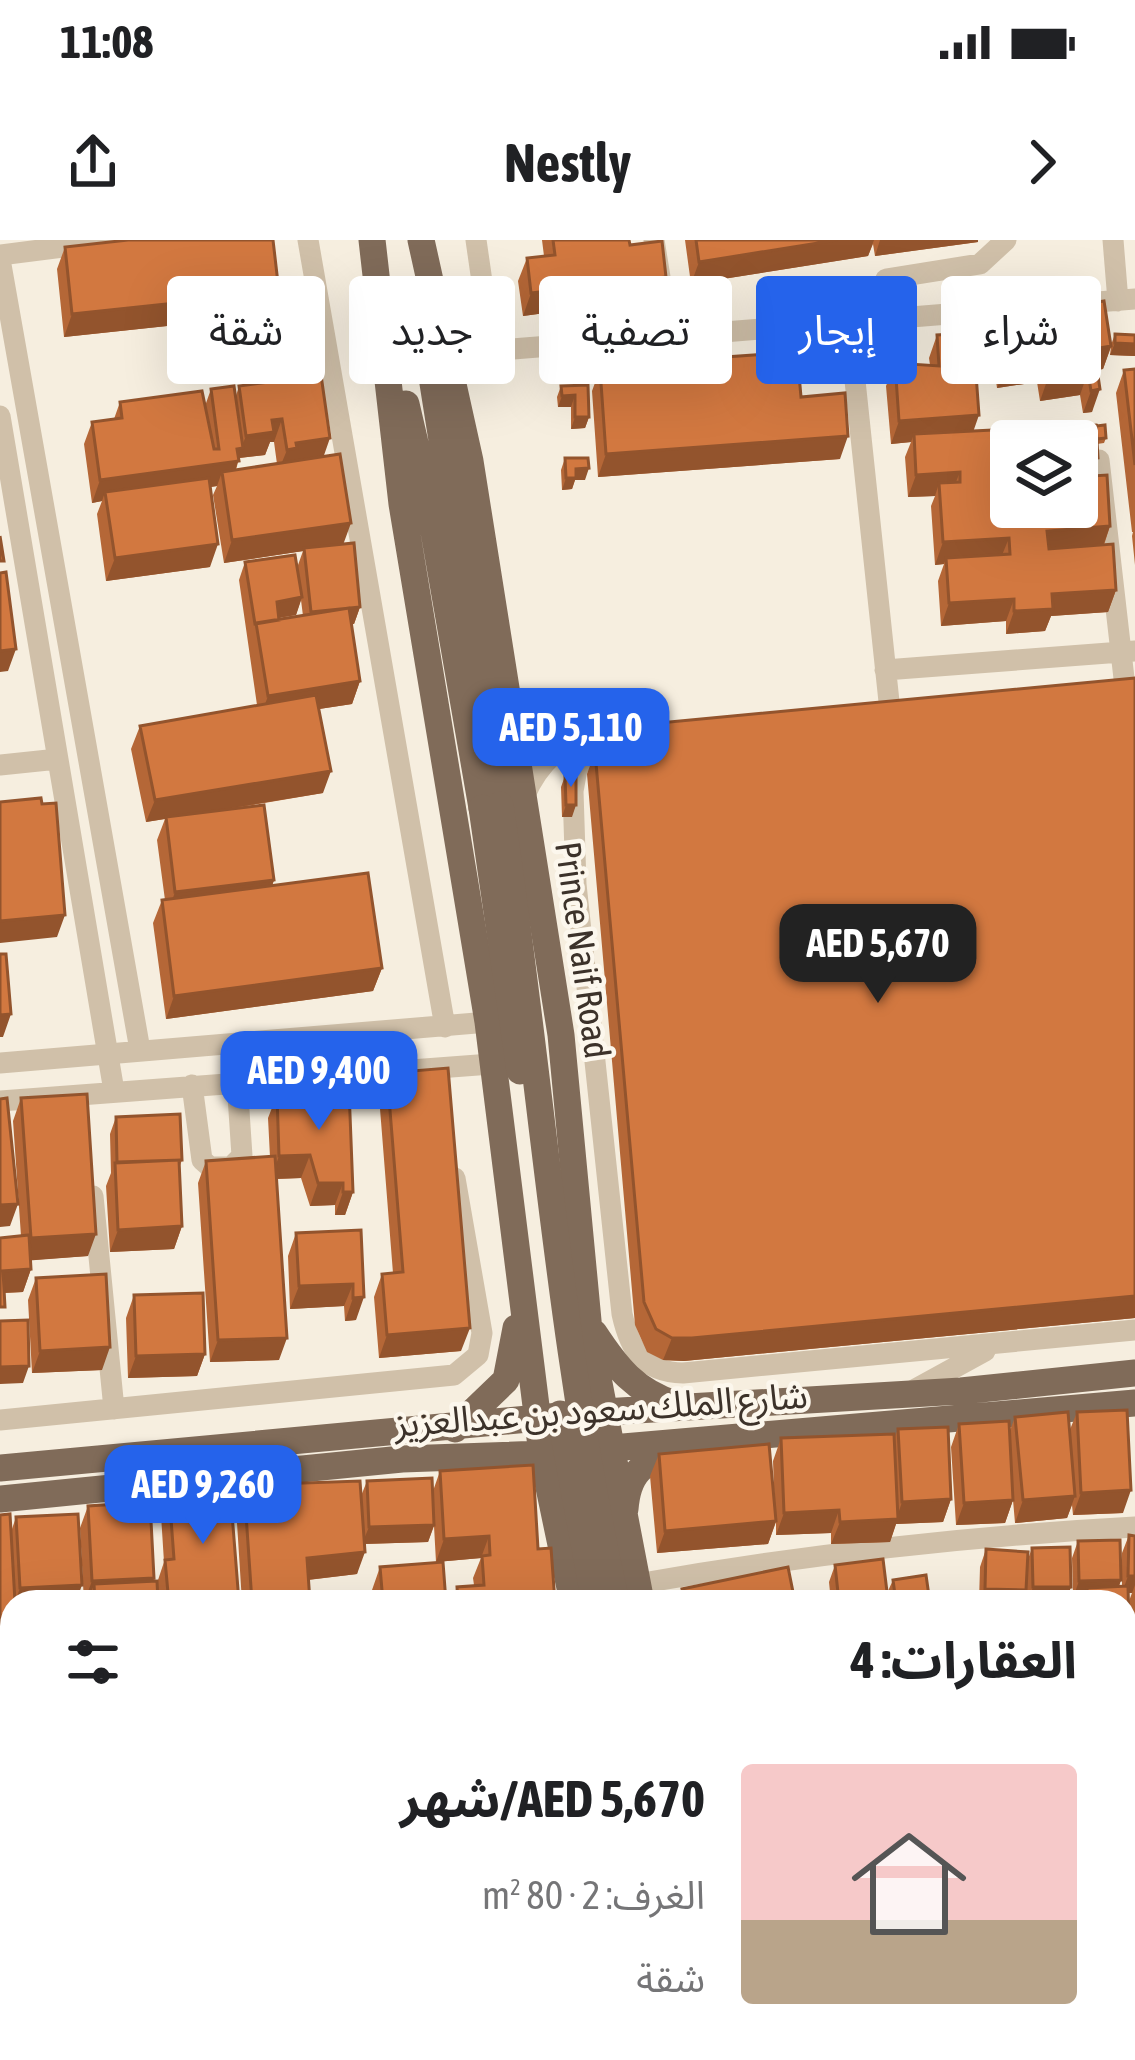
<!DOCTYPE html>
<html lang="ar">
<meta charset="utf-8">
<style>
body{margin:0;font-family:"Asap Condensed","Noto Sans Arabic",sans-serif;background:#f6f6f6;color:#202124;direction:rtl;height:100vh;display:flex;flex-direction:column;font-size:45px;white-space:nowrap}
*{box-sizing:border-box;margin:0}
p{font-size:39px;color:#757577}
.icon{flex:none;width:66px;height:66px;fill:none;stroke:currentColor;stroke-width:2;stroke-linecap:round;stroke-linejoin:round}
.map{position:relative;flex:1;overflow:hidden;direction:ltr}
.drawer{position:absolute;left:0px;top:1350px;width:1137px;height:471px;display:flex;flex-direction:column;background:#fff;border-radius:36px 36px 0 0;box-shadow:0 12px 48px #0002;direction:rtl}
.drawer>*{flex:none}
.hud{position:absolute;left:36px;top:36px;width:1065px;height:108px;direction:rtl;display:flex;gap:24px}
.controls{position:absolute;left:990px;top:180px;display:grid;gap:24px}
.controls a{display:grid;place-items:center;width:108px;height:108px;border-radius:12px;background:#fff;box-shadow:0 12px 48px #0002;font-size:60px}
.price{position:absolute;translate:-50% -102px;padding:0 27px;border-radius:24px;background:#2563eb;color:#fff;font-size:39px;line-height:78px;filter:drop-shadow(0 3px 6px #0008)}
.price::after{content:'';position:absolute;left:50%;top:72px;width:36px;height:27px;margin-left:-18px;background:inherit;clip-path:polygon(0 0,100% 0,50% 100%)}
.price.active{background:#222;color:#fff}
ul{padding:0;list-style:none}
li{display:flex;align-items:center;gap:36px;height:300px;padding:0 60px}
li+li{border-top:3px solid #e0e0e0}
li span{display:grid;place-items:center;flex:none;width:336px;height:240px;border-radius:12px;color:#555}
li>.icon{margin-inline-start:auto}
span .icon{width:144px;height:144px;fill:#fffc;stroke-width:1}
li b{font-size:51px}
h2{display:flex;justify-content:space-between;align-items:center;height:144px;padding:0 60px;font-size:51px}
.chip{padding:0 42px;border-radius:12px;background:#fff;box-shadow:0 12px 48px #0002;font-size:42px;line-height:108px}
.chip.active{background:#2563eb;color:#fff}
.status{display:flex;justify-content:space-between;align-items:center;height:84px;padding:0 60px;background:#fff;direction:ltr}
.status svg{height:33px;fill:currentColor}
header{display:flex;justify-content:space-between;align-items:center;height:156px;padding:0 60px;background:#fff;font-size:54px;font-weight:700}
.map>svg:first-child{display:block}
</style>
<div class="status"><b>11:08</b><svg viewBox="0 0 49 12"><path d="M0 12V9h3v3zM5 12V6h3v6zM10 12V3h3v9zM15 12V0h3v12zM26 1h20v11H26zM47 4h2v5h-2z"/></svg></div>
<header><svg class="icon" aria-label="forward" viewBox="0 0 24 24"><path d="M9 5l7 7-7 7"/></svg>Nestly<svg class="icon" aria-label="share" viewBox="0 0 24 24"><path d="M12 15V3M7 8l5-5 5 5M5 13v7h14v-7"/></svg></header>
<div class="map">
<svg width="1135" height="1820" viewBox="0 0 1135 1820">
<rect width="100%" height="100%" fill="#f6eedf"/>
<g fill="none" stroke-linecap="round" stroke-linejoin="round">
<path stroke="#d0c0a9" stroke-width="21" d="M308,0L445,787
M476,0L492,111
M654,0L670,99
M1113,0L1118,61
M0,15L119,0
M0,19L140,810
M886,39L980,24L1006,0
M849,84L890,471
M450,114L1135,59
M0,176L114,851
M1099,220L1125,447
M885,430L1135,411
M621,503L586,517L577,529L573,551L576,644L622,1074C630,1110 643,1132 683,1133L1135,1090
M0,525L58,519
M524,557C547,503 587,489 642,488
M0,823L488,782
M192,845L202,920L210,927H231L242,916L237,841
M0,861L491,824
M93,956L114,1169
M912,1151L985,1111
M0,1180L454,1135L478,1115L482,1093L455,938
M637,1344C802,1315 967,1296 1135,1287
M0,1497L12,1496
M1125,1640L1135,1679
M0,1715L12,1714
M231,1809L233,1820
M437,1809L439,1820
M902,1809L904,1820"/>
<path stroke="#806b59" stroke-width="27" d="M372,0L402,264L488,782L542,1214L573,1362
M421,0L470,221L561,795L589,1091L641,1362
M428,71V112L500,565
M406,164L429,263L482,568
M594,1093C617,1128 635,1151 675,1164
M455,1189L506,1140L516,1088
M0,1228L603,1172L961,1151L1135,1133
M0,1259L402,1219L542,1214L1135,1163
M625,1269C628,1232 642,1223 676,1210
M694,1809L696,1820
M715,1809L717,1820
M737,1809L739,1820"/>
<path stroke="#806b59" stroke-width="27" d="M500,565C541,831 558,1100 616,1362
M482,568L520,831
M560,1174L595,1362"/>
</g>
<path fill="#b56737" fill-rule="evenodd" d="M542,0H629L630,5L659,55L660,65L658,71L630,74V63L622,64L618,77L582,82V68L523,76L518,41L527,18L544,16Z
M685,0H978V2L875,16L873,4L868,16L691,44Z
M65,7L279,52L271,75L64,97L57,29Z
M984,80L1111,105L1115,94L1135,95V116L1110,115L1111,107L1103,129L1097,130L1092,172L1083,173L1080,155L1040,161L1037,142L997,148L995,134L981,136L975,102Z
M937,95L973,191L1106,198L1104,203L1097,204L1092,236L1110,286L1104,305L1116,350L1108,372L1051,376L1045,391L1006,394V381L941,386L938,341L944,324L935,325L931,266L935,256L908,257L905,217L911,202L891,204L886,146L895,123L930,125L929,118Z
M726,117L801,157L840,219L598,237L592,151L600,129L701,139L719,138Z
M1135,129V325L1132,296L1133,292H1132L1116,153L1124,130Z
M321,135L323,217L343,304L360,367L354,384H351L360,441L352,464L319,469L323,553L217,571L274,640L272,646L382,728L373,751L166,779L153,683L162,660H165L157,600L165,579L146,582L131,509L140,486L257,465L239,340L245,322L298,325L303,311L224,323L213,255L217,246L211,247L210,327L106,341L97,274L102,261L92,263L84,204L92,182L114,179L120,162L205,166L211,149L236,156L239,146ZM270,202H274L277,224L236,230L239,218L265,215ZM301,360L303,376L279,380V378L296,375Z
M588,145L589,177L585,188L571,189V167H558L557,157L561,146Z
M565,218L585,240H575L572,249L562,250L561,230Z
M1135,438V1078L684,1121L663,1120L647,1112L635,1085L587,534L595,512Z
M565,536L572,577H562L561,547Z
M387,833L461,1111L379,1118L374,1057L382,1034L393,1033L379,856Z
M277,855L353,952L345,975H335V965L310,966L301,938L277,939L279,1120L210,1122L198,943L206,921L270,917L268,878Z
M21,858L88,1016L31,1020V1029L23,1052L4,1053L0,998L21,996L13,881Z
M116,877L182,920L179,928L182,986L174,1009L110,1012L106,946L111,933L110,894Z
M361,990L356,1080L345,1081L344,1066L290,1069L288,1016L296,993Z
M36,1038L102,1130L32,1133L28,1060Z
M134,1055L205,1114L197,1136L128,1138L126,1078Z
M1077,1172L1123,1273L1073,1275L1072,1265L1067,1278L1015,1283L1013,1260L1005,1283L956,1285L951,1207L959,1184L1009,1193L1015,1177L1069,1192Z
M898,1189L951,1259L943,1282L896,1284L890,1302L831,1304V1293L776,1295V1282L768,1304L657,1313L650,1236L659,1214L775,1277L773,1221L781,1198L894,1199Z
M440,1231L538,1309L555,1362H451L457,1347L474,1345L473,1338L481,1318L436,1322L434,1286L428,1302L364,1304L357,1334L308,1340L310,1362H242L236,1267L244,1245L361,1256L367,1241L433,1251Z
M169,1252L239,1362H158L157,1343L164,1322L161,1275Z
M88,1266L154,1338L153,1342L158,1362H84L80,1288Z
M0,1275L11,1292L16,1277L76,1362H12L11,1454H0Z
M1129,1295L1135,1296V1403H1130L1129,1361L1132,1353H1128L1125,1362H1082L1083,1358H1074L1075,1362H979L980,1327L986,1309L1027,1322L1032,1308L1071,1347L1068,1354H1073L1072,1318L1078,1301L1121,1340L1119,1346H1122V1313Z
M835,1325L888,1360L887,1362H831L829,1342Z
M380,1327L446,1362H373L372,1350Z
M893,1340L927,1362H890L888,1351Z
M1135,1424V1530L1131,1531L1125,1504V1486L1128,1478H1125V1425Z
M488,1809H524L525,1817L524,1820H490Z
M549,1809H652L655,1820H594L597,1811L551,1818Z
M842,1809H893L895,1820H843Z
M933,1809H1034L1036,1820H933Z
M1061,1809H1110L1112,1820H1063Z"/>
<path fill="#93542d" d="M837,0H874L868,16L691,44L699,22Z
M880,0H978V2L875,16Z
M666,37L658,59L631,58L630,63L586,68L585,61L582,68L523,76L531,53Z
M279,52L271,75L64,97L72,74Z
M622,65L618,77L582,82L586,70Z
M660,65L658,71L630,74L633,68Z
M1115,103L1135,104V116L1110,115Z
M1111,106L1103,129L1086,132L1094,109Z
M1003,111L995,134L981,136L989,113Z
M1045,119L1037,142L997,148L1006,125Z
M1088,132L1080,155L1040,161L1048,138Z
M1100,149L1092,172L1083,173L1091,151Z
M575,155L571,167H558L562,156Z
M979,175L971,198L914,194L911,202L891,204L899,181Z
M575,177H589L585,188L571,189Z
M282,179L274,202H270L265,215L239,218L231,244L222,232L217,246L107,261L105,252L102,261L92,263L100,240L241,208L246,196L272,180Z
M848,196L840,219L598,237L606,214Z
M330,198L322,221L278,232L287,210L296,203Z
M1098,218L1090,241L1077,242V220Z
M589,228L585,240H575L572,249L562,250L566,238L576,229Z
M960,232L951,254L939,243L935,256L908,257L916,235Z
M351,283L343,305L224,323L232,300Z
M1110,286L1102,309L1039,314L1047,291Z
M1009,298L1000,320L946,318L944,324L935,325L943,302Z
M218,304L210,327L106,341L115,318Z
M1116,350L1108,372L1051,376L1045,391L1006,394L1014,371L1052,354Z
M302,357L296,375L270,379L277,362Z
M1014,359L1006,381L941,386L949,363Z
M360,367L354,384L304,389L311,372Z
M16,409L8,431L0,432V411Z
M360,441L352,464L260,478L268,456Z
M331,531L323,553L146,582L155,560Z
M566,565H576L572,577H562Z
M274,640L266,662L167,675L175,652Z
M65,675L57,697L0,703V681Z
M382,728L373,751L166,779L174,756Z
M11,774L3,797H0V775Z
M310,915L301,938L271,939L279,916Z
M318,943H343L335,965L310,966Z
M343,952H353L345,975H335Z
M18,964L10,986L0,987V965Z
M182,986L174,1009L110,1012L118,990Z
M96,994L88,1016L23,1021L31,998Z
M31,1029L23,1052L0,1053L3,1031Z
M353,1044L344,1066L290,1069L299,1046Z
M1135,1056V1078L684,1121L663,1120L672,1098Z
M364,1057L356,1080L345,1081L353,1058Z
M470,1088L461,1111L379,1118L387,1095Z
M287,1098L279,1120L210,1122L218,1100Z
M110,1107L102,1130L32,1133L40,1111Z
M205,1114L197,1136L128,1138L136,1116Z
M29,1126L23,1143L0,1144V1127Z
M1131,1250L1123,1273L1073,1275L1081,1253Z
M1075,1256L1067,1278L1015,1283L1023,1260Z
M951,1259L943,1282L896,1284L890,1302L831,1304L840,1282L896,1280L902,1262Z
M1013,1260L1005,1283L956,1285L964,1263Z
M839,1270L831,1293L776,1295L784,1273Z
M776,1281L768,1304L657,1313L665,1291Z
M434,1285L428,1302L362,1304L369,1287Z
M489,1296L481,1318L436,1322L444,1299Z
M365,1312L357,1334L298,1341L307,1318Z
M1128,1336H1135V1345L1132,1353H1122Z
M154,1338L146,1361L94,1344L88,1362H84L92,1341Z
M1121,1340L1115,1357L1087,1348L1083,1358H1073L1079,1341Z
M82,1345L76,1362H15L20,1348Z
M1033,1347H1071L1065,1362L1036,1355L1033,1362H1028Z
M985,1349L1026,1350L1022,1362L992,1358L990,1362H980Z
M168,1353H175L172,1362H165Z
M929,1356L927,1362H914L915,1358Z
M12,1431L11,1454H0V1432Z
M1135,1461V1477L1125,1478V1462Z
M12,1580V1603H0V1581Z
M12,1654V1677H0V1655Z
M1135,1710V1722L1125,1727V1712Z
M1135,1758V1774L1125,1776V1761Z
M12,1775V1797L0,1798V1776Z
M554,1809H598L597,1811L551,1818Z"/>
<path fill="#d27840" stroke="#93542d" stroke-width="3" d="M128,0H273L279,52L72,74L65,7Z
M553,0H629L630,5L662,1L666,37L531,53L527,18L555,15Z
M696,0H837L699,22Z
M659,55L660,65L633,68L631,58Z
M621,56L622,65L586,70L585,61Z
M1104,61L1111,106L1094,109L1100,149L1091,151L1088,132L1048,138L1045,119L1006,125L1003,111L989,113L984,80Z
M973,93L979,175L899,181L895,123L939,126L937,95Z
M1115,94L1135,95V104L1115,103Z
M797,112L801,157L845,153L848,196L606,214L600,129L699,121L701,139L728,137L726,117Z
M1135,129V225L1124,130Z
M321,135L330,198L296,203L297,208L287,210L282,179L272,180L274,192L246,196L239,146Z
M588,145L589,177H575V155L562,156L561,146Z
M234,146L243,208L237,209L239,221L100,240L92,182L122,178L120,162L202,151L214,209H219L211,149Z
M1096,185L1098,218L1077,220V201H1011V267H1077V237L1107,235L1110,286L1047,291L1049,309L1113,304L1116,350L1052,354L1053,369L1014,371V359L949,363L946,318L1010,314L1009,298L943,302L939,243L960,242V232L916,235L914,194Z
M1105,185L1106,198L1097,199L1096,186Z
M340,214L351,283L232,300L222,232Z
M565,218H588L589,228L576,229V238H566Z
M209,238L218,304L115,318L105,252Z
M0,296L4,321H0Z
M354,303L360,367L311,372L304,308Z
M295,315L302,357L277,362L279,380L255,384L245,322Z
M6,332L16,409L0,411V333Z
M349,368L360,441L268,456L256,383Z
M1135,438V1056L692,1098H672L656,1089L644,1062L595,512L617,490L638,485Z
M316,455L331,531L155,560L140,486Z
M576,535V565H566L565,536Z
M41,558L42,564L56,563L65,675L0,681V562Z
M264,565L274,640L175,652L166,577Z
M368,633L382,728L174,756L162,660Z
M0,714H6L11,774L0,775Z
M448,828L470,1088L387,1095L382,1034L403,1032L387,833Z
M349,849L353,952H343V943H318L310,915L279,916L277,855Z
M87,854L96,994L31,998L21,858Z
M7,858L18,964L0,965V859Z
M180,874L182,920L117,922L116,877Z
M275,916L287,1098L218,1100L206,921Z
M179,920L182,986L118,990L115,923Z
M361,990L364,1057L353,1058V1044L299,1046L296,993Z
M29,995L31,1029L3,1031L5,1067H0V998Z
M106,1034L110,1107L40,1111L36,1038Z
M203,1053L205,1114L136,1116L134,1055Z
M28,1080L29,1126L0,1127V1081Z
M1127,1170L1131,1250L1081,1253L1077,1172Z
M1068,1172L1075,1256L1023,1260L1015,1177Z
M1009,1181L1013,1260L964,1263L959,1184Z
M948,1187L951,1259L902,1262L898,1189Z
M894,1194L898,1279L840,1282L839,1270L784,1273L781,1198Z
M769,1204L776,1281L665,1291L659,1214Z
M533,1225L538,1309L551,1308L555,1362H458L457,1347L484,1345L482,1316L490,1315L489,1296L444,1299L440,1231Z
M432,1238L434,1285L369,1287L367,1241Z
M360,1241L365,1312L307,1318L310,1362H252L244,1245Z
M230,1248L239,1362H176L175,1353H168L165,1320L174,1319L169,1252Z
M150,1262L154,1338L92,1341L88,1266Z
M10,1274L15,1362H12V1431L0,1432V1275Z
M78,1274L82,1345L20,1348L16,1277Z
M1129,1295L1135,1296V1336H1128Z
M1120,1300L1121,1340L1079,1341L1078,1301Z
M1070,1307L1071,1347H1033L1032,1308Z
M986,1309L1028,1312L1026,1350L985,1349Z
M883,1319L888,1360L839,1362L835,1325Z
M443,1322L446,1362H383L380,1327Z
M788,1327L795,1362H685L682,1349Z
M926,1335L929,1356L915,1358L916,1362H896L893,1340Z
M157,1341L158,1362H95L94,1344Z
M1128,1346L1129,1386H1125V1362H1088L1087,1348Z
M1074,1354L1075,1362H1036V1355Z
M1031,1356V1362H992V1358Z
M1135,1424V1461L1125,1462V1425Z
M1135,1475V1504L1129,1476Z
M12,1511V1580L0,1581V1512Z
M12,1588V1654L0,1655V1589Z
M1130,1668L1132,1678L1125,1679V1670Z
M1134,1683L1135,1710L1125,1712V1685Z
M1135,1718V1758L1125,1761V1720Z
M12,1726V1775L0,1776V1727Z
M497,1809H524L525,1817L499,1820Z
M599,1809H652L655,1820H602Z
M779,1809H838L841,1820H782Z
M851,1809H893L895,1820H852Z
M940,1809H984L986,1820H942Z
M992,1809H1034L1036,1820H994Z
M1070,1809H1110L1112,1820H1072Z"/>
<g text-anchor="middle" stroke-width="9" stroke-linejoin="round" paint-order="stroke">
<g font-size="36" fill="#3c322a" stroke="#fcf7ed">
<text transform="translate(583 710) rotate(82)" y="13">Prince Naif Road</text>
<text transform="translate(601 1169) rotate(-4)" y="13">شارع الملك سعود بن عبدالعزيز</text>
</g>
</g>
</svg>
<div class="controls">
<a><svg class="icon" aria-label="layers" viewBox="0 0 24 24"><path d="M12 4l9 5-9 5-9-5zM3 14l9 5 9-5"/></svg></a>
</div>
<b class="price" style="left:571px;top:550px">AED 5,110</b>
<b class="price active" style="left:878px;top:766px">AED 5,670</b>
<b class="price" style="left:319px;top:893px">AED 9,400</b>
<b class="price" style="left:203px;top:1307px">AED 9,260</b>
<div class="hud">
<a class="chip">شراء</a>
<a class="chip active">إيجار</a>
<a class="chip">تصفية</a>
<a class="chip">جديد</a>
<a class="chip">شقة</a>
</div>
<section class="drawer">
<h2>العقارات: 4<svg class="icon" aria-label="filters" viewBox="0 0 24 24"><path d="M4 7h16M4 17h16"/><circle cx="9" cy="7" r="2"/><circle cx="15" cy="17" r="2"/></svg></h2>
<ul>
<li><span style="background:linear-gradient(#f6c9c9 65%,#b9a48a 0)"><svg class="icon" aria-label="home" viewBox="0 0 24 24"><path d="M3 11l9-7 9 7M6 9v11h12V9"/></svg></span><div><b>AED 5,670/شهر</b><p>الغرف: 2 · 80 m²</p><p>شقة</p></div></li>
</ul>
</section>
</div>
